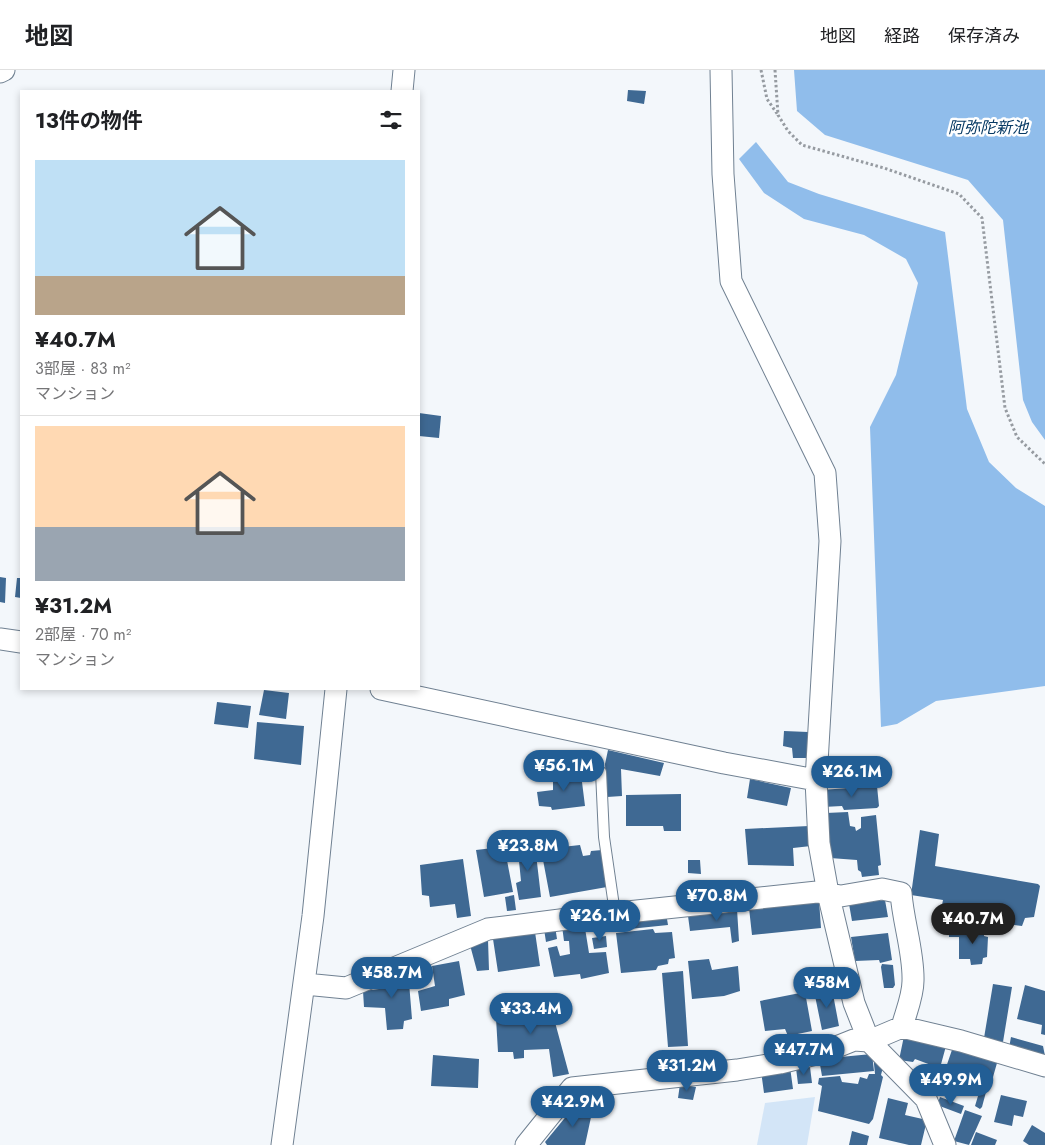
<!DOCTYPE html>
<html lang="ja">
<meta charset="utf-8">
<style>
body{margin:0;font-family:Jost,"Noto Sans JP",sans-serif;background:#f2f2f2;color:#202124;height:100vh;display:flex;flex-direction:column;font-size:19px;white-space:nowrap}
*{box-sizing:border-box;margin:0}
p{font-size:16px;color:#757577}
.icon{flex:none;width:28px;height:28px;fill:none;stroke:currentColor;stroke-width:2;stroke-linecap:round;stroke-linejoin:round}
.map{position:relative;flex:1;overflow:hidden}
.panel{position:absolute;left:20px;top:20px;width:400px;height:600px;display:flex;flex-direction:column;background:#fff;border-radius:0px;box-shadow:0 2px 8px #0003}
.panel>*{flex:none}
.price{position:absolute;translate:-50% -42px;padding:0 11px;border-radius:18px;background:#225e95;color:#fff;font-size:16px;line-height:32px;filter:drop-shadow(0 1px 2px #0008)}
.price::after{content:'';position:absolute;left:50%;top:30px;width:15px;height:11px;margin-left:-8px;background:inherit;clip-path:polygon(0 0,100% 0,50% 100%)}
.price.selected{background:#222;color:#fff}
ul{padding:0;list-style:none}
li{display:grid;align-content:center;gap:10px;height:265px;padding:0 15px}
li+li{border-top:1px solid #e0e0e0}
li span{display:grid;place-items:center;height:155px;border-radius:0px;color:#555}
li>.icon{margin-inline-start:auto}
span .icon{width:90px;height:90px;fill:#fffc;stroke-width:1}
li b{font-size:21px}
h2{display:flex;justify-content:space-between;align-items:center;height:60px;padding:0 15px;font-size:21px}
header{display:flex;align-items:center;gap:30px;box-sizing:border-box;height:70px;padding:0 25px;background:#fff;border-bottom:1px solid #e0e0e0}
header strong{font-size:24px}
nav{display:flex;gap:28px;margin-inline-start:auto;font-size:18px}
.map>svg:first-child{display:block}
</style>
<header>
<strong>地図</strong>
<nav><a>地図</a><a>経路</a><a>保存済み</a></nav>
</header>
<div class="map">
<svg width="1045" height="1075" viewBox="0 0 1045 1075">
<rect width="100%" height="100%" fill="#f3f7fb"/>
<path fill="#d3e5f7" d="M815,1027L807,1075H757L765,1033Z"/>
<path fill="#90bdeb" d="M794,0H1045V370L1032,352L1023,330L1003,150L968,110L825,65L797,41Z
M756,72L788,112L819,124L945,162L967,339L989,392L1016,418L1045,436V616L936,631L897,654L881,657L870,357L896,305L918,213L906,189L864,165L804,149L764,123L739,89Z"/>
<path fill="#3f6993" d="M628,20L646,21L644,34L627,31Z
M419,343L441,346L439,368L419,366Z
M0,507L6,508L5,533L0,532Z
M17,508H21V528L15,527Z
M264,620L289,623L286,649L259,645Z
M217,632L251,636L248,658L214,654Z
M257,652L304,656L301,695L254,689Z
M784,661L808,662L807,688H793L792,678L783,676Z
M608,680L664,693L660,706L621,699L622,726L607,727L605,694Z
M566,701V704H581L585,736L552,740L551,737L539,736L537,722L553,720V702Z
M750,709L791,718L787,736L747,728Z
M877,716L879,736L877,738L844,740L842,736L823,737L821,720Z
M681,724V761H664L663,756H626V725Z
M848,742L850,756L855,757L856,761L861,758V747L876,745L881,795L878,796L879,805L862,807L861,802L858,800L857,790L830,788L826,743Z
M809,756L811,776L793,778L794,796L748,795L745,759Z
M920,760L939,764L935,796L1038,814L1040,816L1034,847L1025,848L1022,856L958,847L956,850L943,848L940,845L943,830L911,825Z
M530,769L533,784H536L541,827L519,830L516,813L521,811L517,771Z
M560,771L562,777L580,775L583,786L590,785L591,781L602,780L607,817L550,827L540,774Z
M493,778L495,786L506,785L513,822L484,827L476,780Z
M463,789L471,846L457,848L455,834L430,837L429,826L422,825L420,795Z
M688,790H700L701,804L688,803Z
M514,825L516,840L507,841L505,827Z
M819,830L821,858L752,865L749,838Z
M885,830L888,847L852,851L849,834Z
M737,839L739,871L732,873L730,857L690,861L688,846Z
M666,843L668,855L610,861L608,849Z
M584,852L589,883L606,882L609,903L581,909L580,904L554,907L548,878L557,876L560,886L570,884L569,871H564L562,856Z
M555,856L557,869L546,872L544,859Z
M972,857H984V866L988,867L987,887L983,888L982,894L971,895L970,889H959V867H949V861L970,865Z
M653,859L655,863L672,862L675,888L669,889L668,894L658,896L656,900L621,903L616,863Z
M535,862L540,896L498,902L493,869Z
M888,863L892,890L880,893L879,890L855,891L851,867Z
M606,866L607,877L594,879L592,868Z
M488,870L489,900L477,901L470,875Z
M709,889L712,900L738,896L740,921L724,926L692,929L688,891Z
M459,891L465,925L449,929V936L421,941L418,921L435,916L432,896Z
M882,894L893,895L895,915L893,918H884L881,897Z
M408,900L412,949L404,951L403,959L387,960L385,938L364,937L363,921L379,919L380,907Z
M683,901L688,976L668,977L662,903Z
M993,914L1012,917L1003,972L984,968Z
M1025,915L1045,921V965L1041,964L1042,955L1017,949Z
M832,919L839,956L822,960L814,921Z
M805,922L812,961L788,966L785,959L765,961L760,931Z
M541,937L542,941H552L569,1004L553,1007L549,979L524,980V988L514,989L513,982H498L496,948H498V940Z
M904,966L946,976L937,1009L930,1007L931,995L915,989L913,992L899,990Z
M1011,967L1043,976L1045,986L1009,978Z
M954,974L999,986L989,1021L986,1022L982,1037L980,1039L975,1036L981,1016L953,1008L950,1013L942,1009Z
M872,984L874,1001L822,1006L819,989Z
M873,984L884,993L881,1005L883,1007L873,1049L869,1054L818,1041L822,1016L818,1014L819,1008L840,1006L842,1012L858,1014L860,1007L867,1009L869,1004H875Z
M433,985L479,989L478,1018L431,1016Z
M790,997L793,1019L764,1023L761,1001Z
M810,997L812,1013L798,1014L796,998Z
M680,1014L696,1017L693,1030L678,1028Z
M1001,1025L1027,1031L1023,1047L1014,1045L1012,1056L994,1052Z
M940,1027L964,1036L961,1044L937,1035Z
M888,1028L908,1033L905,1045L927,1050L921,1075H909L879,1068Z
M578,1032L593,1038L585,1075H547L545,1072Z
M965,1040L982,1046L969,1075L954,1071Z
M1032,1055L1045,1063V1075H1029L1023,1071Z
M852,1061L869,1066L867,1075H849Z
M976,1062L997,1070L995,1075H971Z"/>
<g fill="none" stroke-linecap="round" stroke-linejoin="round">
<g stroke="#708192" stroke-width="12">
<path id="lane" d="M601,702L604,767L615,843"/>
</g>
<g stroke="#708192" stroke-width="23">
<path id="street" d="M721,0L723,104L731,211L825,403L830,471L816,710L819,773L828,823L854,933L869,971L926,1029L945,1075
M0,2L4,0
M402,21L404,0
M0,569L21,572
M381,619L724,693L816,710
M305,914L346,918L488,859L599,845L817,822L841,826L882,819L901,823C903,852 914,883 913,911C913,926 906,942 902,957
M282,1075L313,846L336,619
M526,1075L572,1018L737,1000L780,993L824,982L854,970L869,971L902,957L961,971L1045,996"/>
</g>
<path stroke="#969ba1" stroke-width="3" stroke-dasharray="2.5 2.5" stroke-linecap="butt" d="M761,0L767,29L778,45
M775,0L778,45L788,61L802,75L884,98L959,124L982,148L1005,338L1017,367L1045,394"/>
<use href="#lane" stroke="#fff" stroke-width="10"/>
<use href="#street" stroke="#fff" stroke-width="21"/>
</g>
<g text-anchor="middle" stroke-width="5" stroke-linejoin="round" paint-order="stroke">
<g font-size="16" font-style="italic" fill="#063963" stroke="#fff">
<text x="988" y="63">阿弥陀新池</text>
</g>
</g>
</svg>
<b class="price" style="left:564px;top:722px">¥56.1M</b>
<b class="price" style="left:852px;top:728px">¥26.1M</b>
<b class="price" style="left:528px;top:802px">¥23.8M</b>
<b class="price" style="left:717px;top:852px">¥70.8M</b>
<b class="price" style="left:600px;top:872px">¥26.1M</b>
<b class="price selected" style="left:973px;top:875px">¥40.7M</b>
<b class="price" style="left:392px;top:929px">¥58.7M</b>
<b class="price" style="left:827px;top:939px">¥58M</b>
<b class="price" style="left:531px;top:965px">¥33.4M</b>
<b class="price" style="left:804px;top:1006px">¥47.7M</b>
<b class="price" style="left:687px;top:1022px">¥31.2M</b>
<b class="price" style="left:951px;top:1036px">¥49.9M</b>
<b class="price" style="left:573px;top:1058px">¥42.9M</b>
<section class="panel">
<h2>13件の物件<svg class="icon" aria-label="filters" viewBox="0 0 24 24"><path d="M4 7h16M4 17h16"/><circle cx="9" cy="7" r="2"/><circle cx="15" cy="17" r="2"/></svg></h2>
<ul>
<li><span style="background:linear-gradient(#bfe0f5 75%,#b9a48a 0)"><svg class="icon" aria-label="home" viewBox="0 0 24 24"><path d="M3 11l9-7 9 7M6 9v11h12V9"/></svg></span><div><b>¥40.7M</b><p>3部屋 · 83 m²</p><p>マンション</p></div></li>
<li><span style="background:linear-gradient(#ffd9b3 65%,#9aa5b1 0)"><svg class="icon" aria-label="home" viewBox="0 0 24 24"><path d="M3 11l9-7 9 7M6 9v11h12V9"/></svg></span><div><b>¥31.2M</b><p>2部屋 · 70 m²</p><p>マンション</p></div></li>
</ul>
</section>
</div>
